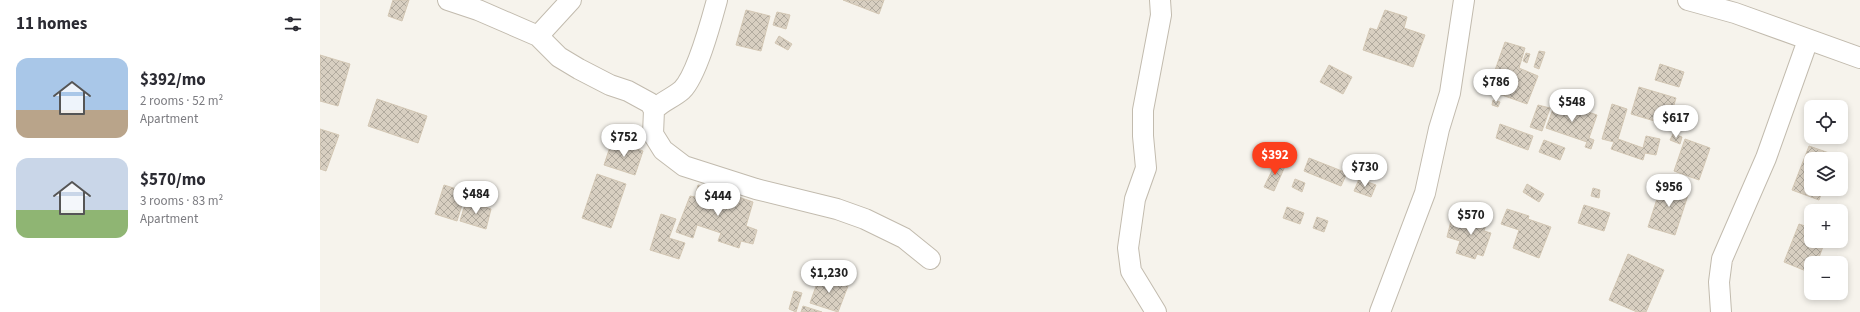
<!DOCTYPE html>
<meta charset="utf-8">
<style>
body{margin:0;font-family:"Source Sans 3",sans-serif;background:#f2f2f3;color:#2b2b33;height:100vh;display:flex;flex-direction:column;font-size:15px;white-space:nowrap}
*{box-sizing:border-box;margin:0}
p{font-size:13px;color:#7c7c81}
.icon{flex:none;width:22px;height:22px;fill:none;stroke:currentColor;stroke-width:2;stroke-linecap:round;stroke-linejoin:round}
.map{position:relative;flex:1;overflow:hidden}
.details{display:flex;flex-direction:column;background:#fff;width:320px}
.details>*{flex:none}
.fabs{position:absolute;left:1484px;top:100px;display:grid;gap:8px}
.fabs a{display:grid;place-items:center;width:44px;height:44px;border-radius:8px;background:#fff;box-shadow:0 2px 6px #0003;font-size:20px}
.price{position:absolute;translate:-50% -34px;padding:0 9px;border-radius:14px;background:#fff;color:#222;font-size:13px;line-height:26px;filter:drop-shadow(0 1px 2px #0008)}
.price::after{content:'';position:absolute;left:50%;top:24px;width:12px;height:9px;margin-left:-6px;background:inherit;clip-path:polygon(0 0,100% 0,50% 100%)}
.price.current{background:#fc3f1d;color:#fff}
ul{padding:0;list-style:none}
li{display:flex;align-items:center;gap:12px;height:100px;padding:0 16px}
li span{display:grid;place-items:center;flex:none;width:112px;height:80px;border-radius:12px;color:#555}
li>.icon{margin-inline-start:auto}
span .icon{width:48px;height:48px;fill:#fffc;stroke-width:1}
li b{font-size:17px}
h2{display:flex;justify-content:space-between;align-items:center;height:48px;padding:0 16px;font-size:17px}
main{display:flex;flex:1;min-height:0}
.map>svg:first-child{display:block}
</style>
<main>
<section class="details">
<h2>11 homes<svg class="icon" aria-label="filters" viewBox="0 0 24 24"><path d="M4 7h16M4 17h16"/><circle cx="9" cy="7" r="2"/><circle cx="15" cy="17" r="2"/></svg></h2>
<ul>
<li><span style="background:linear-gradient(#a9c7e8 65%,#b9a48a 0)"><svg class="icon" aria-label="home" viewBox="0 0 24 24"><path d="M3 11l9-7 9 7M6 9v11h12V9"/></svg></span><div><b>$392/mo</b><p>2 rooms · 52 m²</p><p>Apartment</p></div></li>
<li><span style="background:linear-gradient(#c9d6e8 65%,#8fb573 0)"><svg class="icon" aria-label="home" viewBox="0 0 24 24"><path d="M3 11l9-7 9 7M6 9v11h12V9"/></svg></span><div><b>$570/mo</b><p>3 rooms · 83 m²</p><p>Apartment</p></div></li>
</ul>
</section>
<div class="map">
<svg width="1540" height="312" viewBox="0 0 1540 312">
<defs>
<pattern id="building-cross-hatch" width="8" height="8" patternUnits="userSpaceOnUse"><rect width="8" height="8" fill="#d8cfc1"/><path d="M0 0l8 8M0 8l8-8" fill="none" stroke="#b1aa9e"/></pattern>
</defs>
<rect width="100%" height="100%" fill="#f6f3ec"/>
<path fill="url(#building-cross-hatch)" stroke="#d3c7b4" d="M73,0H89L82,21L68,16Z
M523,0H564L559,14Z
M426,10L450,16L441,51L416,45Z
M1065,10L1087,17L1084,28L1105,35L1093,67L1043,50L1050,28L1057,30Z
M457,12L470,15L466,29L453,25Z
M459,36L472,44L468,50L455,43Z
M1185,42L1205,48L1199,68L1218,76L1207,104L1168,90Z
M1219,51L1225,52L1219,69L1214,67Z
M1206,53L1210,54L1207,63L1203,61Z
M0,55L30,64L18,106L0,101Z
M1340,64L1364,72L1359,87L1335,80Z
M1009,65L1032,77L1023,94L1000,82Z
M1319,87L1356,98L1348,125L1311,114Z
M57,99L107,116L98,143L48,126Z
M1173,100L1180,102L1178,107L1172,105Z
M1236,101L1277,115L1269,138L1274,140L1271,149L1265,147L1267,142L1226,128Z
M1292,104L1307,109L1298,139L1323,148L1326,136L1340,139L1336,155L1325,153L1323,160L1291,149L1294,142L1282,139Z
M1218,105L1230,108L1222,131L1210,127Z
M1180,124L1213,136L1208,150L1176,138Z
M0,129L19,135L6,171L0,169Z
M1353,134L1362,137L1360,144L1350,140Z
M1365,139L1390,148L1379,180L1354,171Z
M1224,140L1245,148L1240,160L1219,152Z
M292,141L323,151L315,175L284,165Z
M1489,146L1515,155L1514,159H1491V189H1503L1499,200L1472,190Z
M989,158L1027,173L1021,186L984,171Z
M957,160L966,164L954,191L944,187Z
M277,174L306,184L291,228L262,218Z
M975,179L985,183L982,192L972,187Z
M1039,179L1056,185L1051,197L1034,191Z
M1343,180L1370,189L1355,235L1328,227Z
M1207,184L1224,194L1219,202L1203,192Z
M124,185L146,192L137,221L115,214Z
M378,185L403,191L399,206L409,209L413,195L433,202L426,226L437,230L433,244L421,241L419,248L398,241L401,233L377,225L373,238L356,232L370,196L375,197Z
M1273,188L1280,190L1279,198L1271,196Z
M146,201L171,209L166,229L140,221Z
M1264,205L1290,213L1284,231L1258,223Z
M967,207L984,213L980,224L963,218Z
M1187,209L1209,216L1208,219L1231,227L1219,258L1193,248L1199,230L1181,224Z
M1149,213L1168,219L1164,231L1171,233L1163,256L1157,254L1155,259L1136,253L1140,241L1127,237L1131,221L1145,226Z
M341,214L356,219L349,238L365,243L359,259L330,250Z
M997,217L1008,221L1004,232L993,228Z
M1479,224L1491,228V241H1505L1497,263H1491V273L1464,262Z
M1308,254L1344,270L1326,312H1317L1289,300Z
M500,275L528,286L518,312L490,303Z
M474,291L482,293L476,312L469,309Z
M483,306L502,312H481Z"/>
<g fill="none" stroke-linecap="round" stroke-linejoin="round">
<g stroke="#c2bbae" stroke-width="22">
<path id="street" d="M128,0L158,10L218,36L239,57L259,69L290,85L308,91L330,103L334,110L333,134L343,150L364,166L436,189L517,209L545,219L584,238L610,259
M1368,0L1415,13L1540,58
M218,36L251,0
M334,110C342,101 353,98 362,90C377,75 391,22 397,0
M836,312L811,271L808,248L815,199L826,168L823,136V110L841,15L840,0
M1060,312L1105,193L1119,129L1130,93L1144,0
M1401,312L1399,282L1402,259L1446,158L1488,40"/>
</g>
<use href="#street" stroke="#fff" stroke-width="20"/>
</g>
</svg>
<div class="fabs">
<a><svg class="icon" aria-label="locate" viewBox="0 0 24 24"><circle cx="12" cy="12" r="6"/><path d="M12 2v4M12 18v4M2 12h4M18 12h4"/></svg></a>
<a><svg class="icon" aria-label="layers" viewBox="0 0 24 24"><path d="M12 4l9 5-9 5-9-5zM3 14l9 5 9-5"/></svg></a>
<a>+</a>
<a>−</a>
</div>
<b class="price" style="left:1176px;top:103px">$786</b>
<b class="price" style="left:1252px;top:123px">$548</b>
<b class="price" style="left:1356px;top:139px">$617</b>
<b class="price" style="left:304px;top:158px">$752</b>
<b class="price current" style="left:955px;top:176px">$392</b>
<b class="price" style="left:1045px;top:188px">$730</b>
<b class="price" style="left:1349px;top:208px">$956</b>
<b class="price" style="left:156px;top:215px">$484</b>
<b class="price" style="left:398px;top:217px">$444</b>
<b class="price" style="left:1151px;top:236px">$570</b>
<b class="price" style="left:509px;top:294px">$1,230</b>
</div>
</main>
